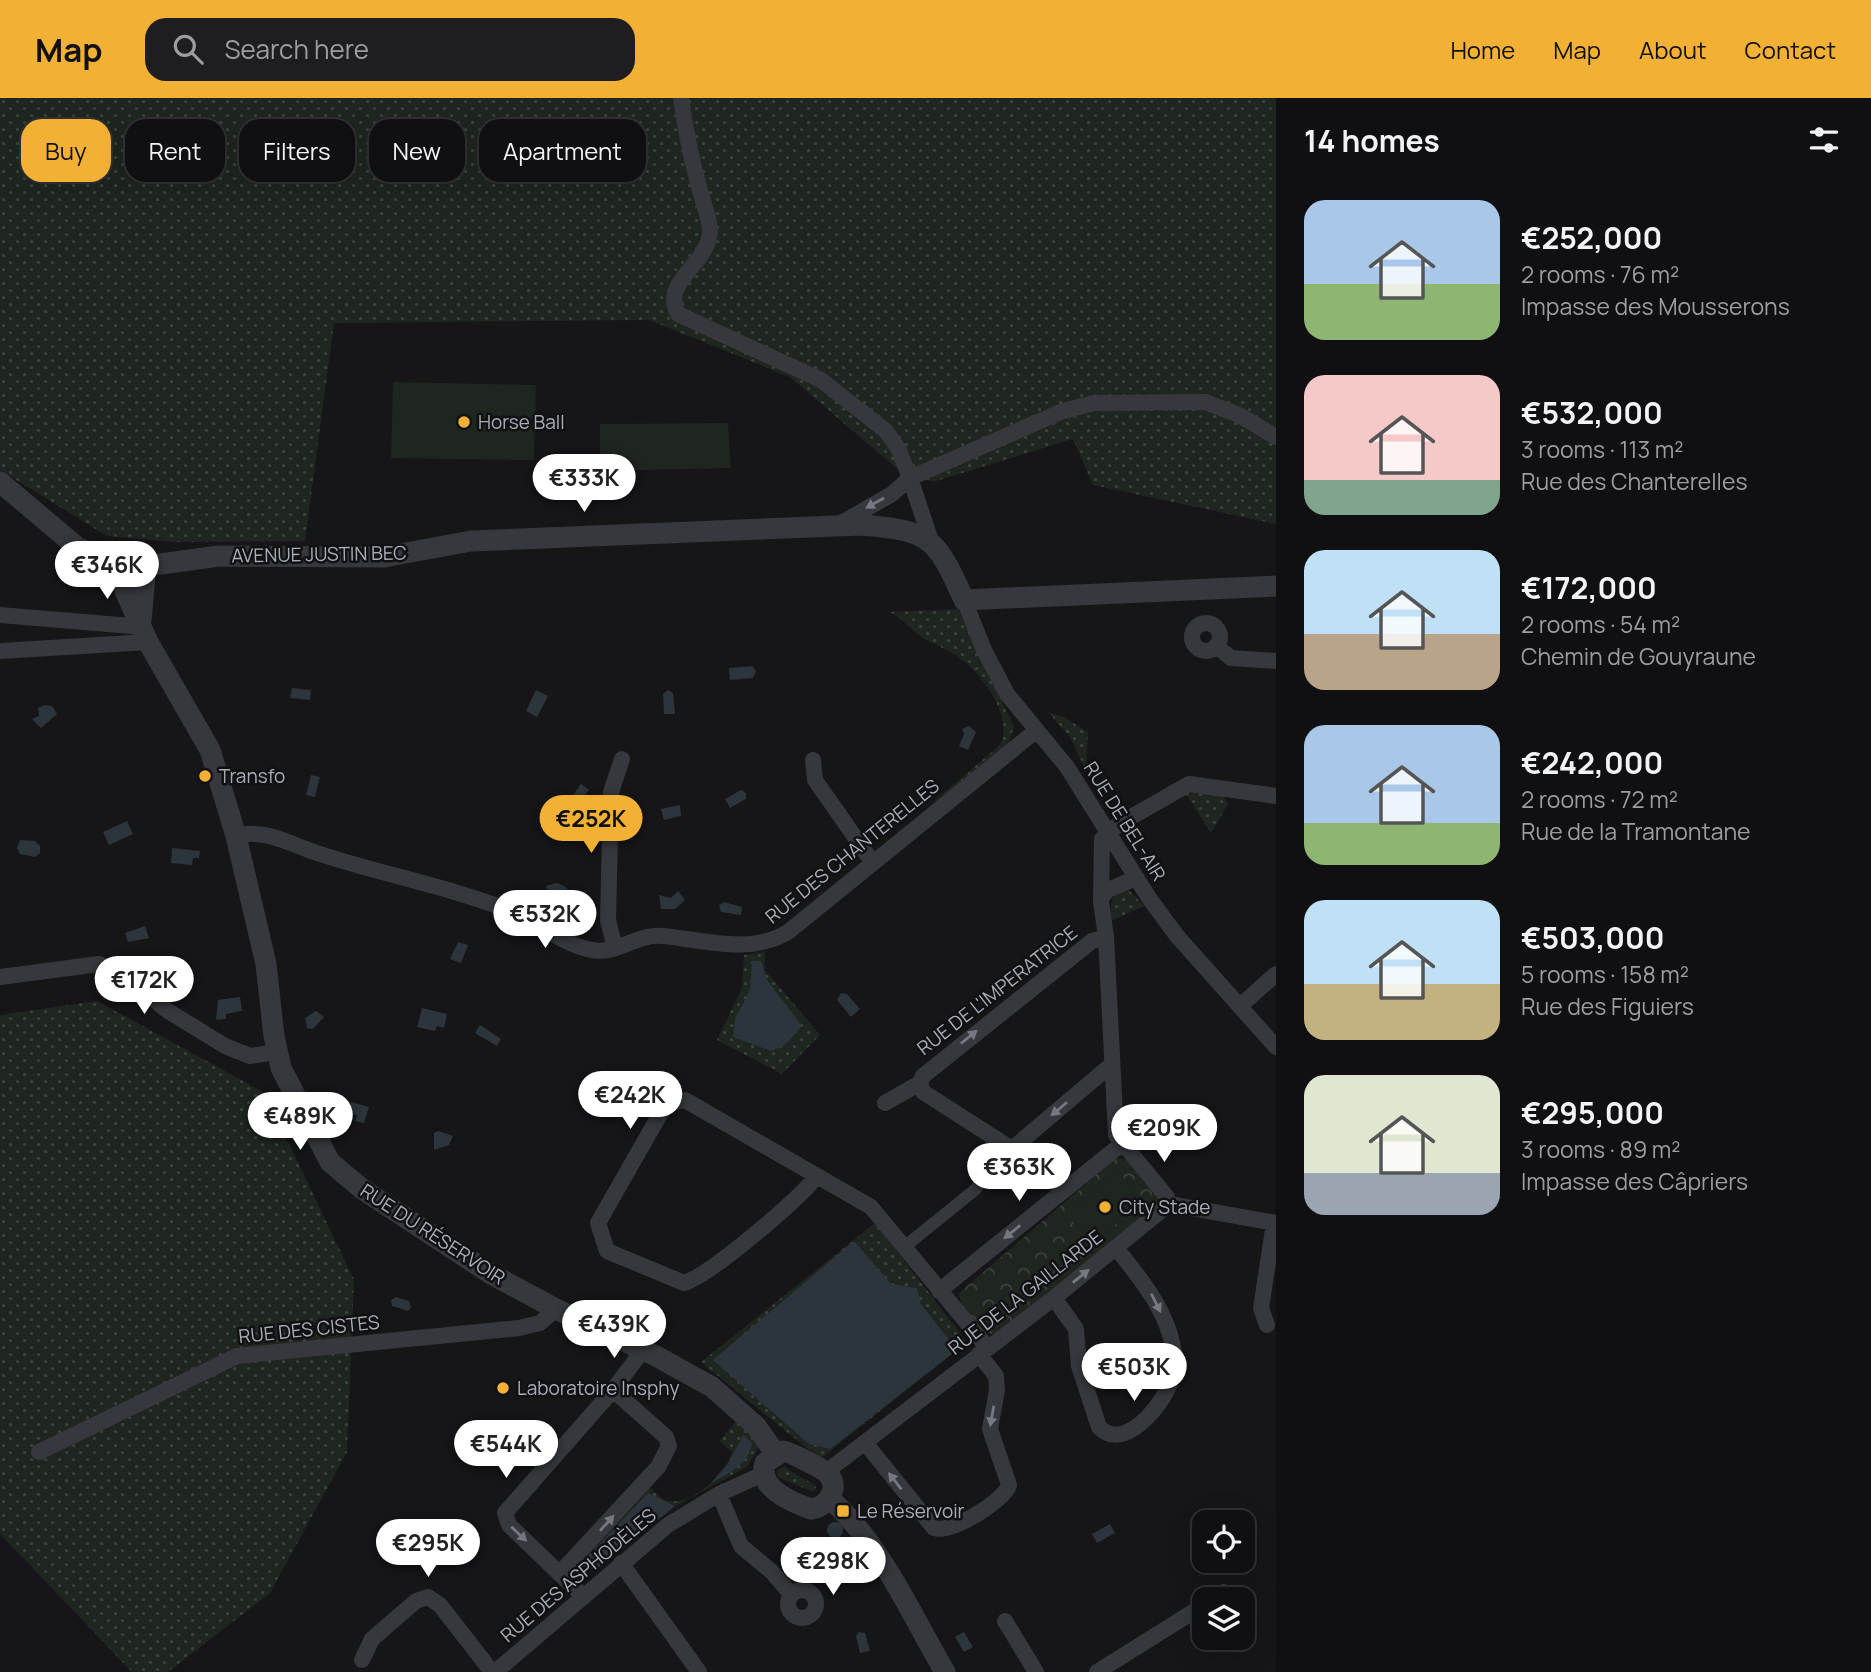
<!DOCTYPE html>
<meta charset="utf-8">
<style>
body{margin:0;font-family:Manrope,sans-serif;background:#1e1e20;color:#f1f3f6;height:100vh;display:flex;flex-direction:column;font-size:26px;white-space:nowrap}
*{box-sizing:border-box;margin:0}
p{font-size:23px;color:#9c9d9f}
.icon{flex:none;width:38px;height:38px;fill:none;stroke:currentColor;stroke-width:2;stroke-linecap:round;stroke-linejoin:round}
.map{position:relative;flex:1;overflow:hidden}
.details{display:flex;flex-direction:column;background:#101012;width:595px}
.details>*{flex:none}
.guide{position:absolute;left:21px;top:21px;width:665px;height:63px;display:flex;gap:14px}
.controls{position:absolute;left:1192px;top:1412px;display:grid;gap:14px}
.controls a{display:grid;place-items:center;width:63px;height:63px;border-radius:14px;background:#101012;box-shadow:0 7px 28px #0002,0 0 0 2px #303032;font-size:35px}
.price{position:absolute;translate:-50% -60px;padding:0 16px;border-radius:24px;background:#fff;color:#222;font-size:23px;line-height:46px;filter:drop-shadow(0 2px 4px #0008)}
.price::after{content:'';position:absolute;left:50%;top:42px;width:21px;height:16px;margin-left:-10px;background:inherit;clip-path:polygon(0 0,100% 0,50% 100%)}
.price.selected{background:#f2b134;color:#111}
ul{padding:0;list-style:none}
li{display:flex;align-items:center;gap:21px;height:175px;padding:0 28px}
li span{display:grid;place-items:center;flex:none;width:196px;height:140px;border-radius:21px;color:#555}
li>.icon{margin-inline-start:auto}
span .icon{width:84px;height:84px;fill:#fffc;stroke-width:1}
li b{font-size:30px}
h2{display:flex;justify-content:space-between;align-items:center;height:84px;padding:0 28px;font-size:30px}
.tag{padding:0 24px;border-radius:21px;background:#101012;box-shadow:0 7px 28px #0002,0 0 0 2px #303032;font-size:24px;line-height:63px}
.tag.selected{background:#f2b134;color:#111}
header{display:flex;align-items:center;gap:42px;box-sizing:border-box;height:98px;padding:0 35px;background:#f2b134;color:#111}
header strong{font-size:33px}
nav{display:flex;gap:38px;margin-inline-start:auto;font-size:24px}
.search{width:490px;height:63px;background:#1e1e20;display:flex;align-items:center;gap:18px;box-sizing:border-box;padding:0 24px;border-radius:21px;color:#9c9d9f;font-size:26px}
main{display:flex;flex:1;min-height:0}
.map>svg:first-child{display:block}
</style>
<header>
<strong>Map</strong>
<div class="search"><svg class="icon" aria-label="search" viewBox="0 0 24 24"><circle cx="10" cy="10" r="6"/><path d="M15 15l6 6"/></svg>Search here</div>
<nav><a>Home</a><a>Map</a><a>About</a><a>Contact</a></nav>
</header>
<main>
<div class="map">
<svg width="1276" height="1574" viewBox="0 0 1276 1574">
<defs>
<pattern id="grass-dots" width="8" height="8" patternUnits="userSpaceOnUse" patternTransform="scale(1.75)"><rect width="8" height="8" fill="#1e261f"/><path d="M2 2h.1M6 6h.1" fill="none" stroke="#3c433d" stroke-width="1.8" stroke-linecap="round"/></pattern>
<pattern id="park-crowns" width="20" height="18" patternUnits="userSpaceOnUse" patternTransform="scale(1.75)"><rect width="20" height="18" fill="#1e261f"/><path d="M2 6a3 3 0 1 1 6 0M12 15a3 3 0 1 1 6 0" fill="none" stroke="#3c433d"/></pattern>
</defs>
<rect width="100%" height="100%" fill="#161618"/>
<path fill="url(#grass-dots)" d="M0,0H1276V426L1093,387L1073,341L933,384L895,369L790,279L649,222L334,225L305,443L173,444L107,438L0,372Z
M958,511L1014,629L1008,646L937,704L935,702L999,648C1016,621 982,577 961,561C949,552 935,547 923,540C910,532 902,519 889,514Z
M1048,614L1064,619L1088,634L1086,673L1070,639Z
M1198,694L1223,698L1228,706L1211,735L1186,696Z
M1127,790L1144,808L1111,823C1111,808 1109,794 1127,790Z
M765,854V872L820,937L782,976L717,942L742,890L744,857Z
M97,903L265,995L354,1182L347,1354L270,1495L168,1574H132L0,1436V917Z
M875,1125L967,1244L820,1361L701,1264Z
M737,1322L755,1338L759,1349L747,1369L677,1407L597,1470L592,1465L584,1473L588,1479L584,1482L577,1477L576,1468L648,1388C653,1392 659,1399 665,1402C690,1410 726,1377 732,1354L719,1343Z
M785,1368C794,1378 807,1380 816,1389L813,1394L778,1379L777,1373Z"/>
<path fill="url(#park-crowns)" d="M1116,1060L1127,1061L1159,1097L1157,1108L1001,1233L990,1236C978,1228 959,1210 959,1195Z"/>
<path fill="#1e261f" d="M393,284L536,287L534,362L391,360Z
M728,325L731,370L600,373V326Z
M1118,1073L1144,1104L1091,1146L1066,1115Z"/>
<path fill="#2c353c" d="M752,568L756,573L753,580L730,582L729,570Z
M292,590L311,592L310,602L290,600Z
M536,592L548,598L537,619L526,613Z
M668,592L673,595L675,616H664L663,596Z
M45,607L52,608L57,616L41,630L32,621L39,618L38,610Z
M969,628L976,634L968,652L959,648L964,636L962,631Z
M311,677L320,679L315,699L306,697Z
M581,686L589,692L575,710L568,704Z
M741,692L746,695V701L730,710L725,701Z
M680,707L681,718L664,722L661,711Z
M127,723L133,736L109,747L103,734Z
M20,742L35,743L40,748V755L35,759L20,756L17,750Z
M172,750L200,753L199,760H193L192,767L171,765Z
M557,785L566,789L570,798L568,806L560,809L552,805L546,788Z
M678,793L685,802L675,811H661L659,797L671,800Z
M724,804L742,809L741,817L721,814L719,807Z
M145,828L149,840L128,844L125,835Z
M458,844L468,847L461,865L450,861Z
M752,863H761L767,882L802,928L784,948L771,953L733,939L735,921L750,892Z
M841,895L847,896L860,911L851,919L837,902Z
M240,899L242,913L226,916V921L216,922L218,902Z
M422,910L447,916L444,930L437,928L435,933L417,929Z
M316,913L324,919L313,931L307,930L305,920Z
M480,927L501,941L497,948L475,935Z
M351,1004L369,1009L364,1025L355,1023L357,1017L348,1015Z
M438,1033L453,1038L449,1047L434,1052V1035Z
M854,1143L891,1186L917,1190L921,1206L957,1252L830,1351L809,1346L713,1262Z
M396,1199L409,1203L411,1210L408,1213L392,1208L391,1202Z
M743,1337L752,1345C749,1367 729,1375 711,1385L729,1364Z
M648,1395L675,1408L598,1470L588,1458Z
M827 1432a8 8 0 1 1 16 0a8 8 0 1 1-16 0Z
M1110,1426L1115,1435L1097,1445L1092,1436Z
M859,1534L865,1535L870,1553L860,1555L856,1538Z
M964,1534L973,1549L964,1554L955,1539Z"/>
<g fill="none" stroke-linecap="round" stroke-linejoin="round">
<path stroke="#37383d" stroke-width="12" d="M903,1150L976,1091L1004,1046"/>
<path stroke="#37383d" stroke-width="16" d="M681,0C685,29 690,56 698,85C701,99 709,117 710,132C710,166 660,183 678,216L821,282L886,333L898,350L910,380L931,443
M838,427L892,396L910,380L1063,313L1094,305L1205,304L1239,317L1276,339
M964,502L984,552L1007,596L1067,669L1149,800L1177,838L1276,949
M0,517L143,529
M1192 539a14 14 0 1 1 28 0a14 14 0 1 1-28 0Z
M1216,548L1231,560L1276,563
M0,553L148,544
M813,662L815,682L873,765
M236,738C264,730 290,746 317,755C380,776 450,789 511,813C539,824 563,847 592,852C618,857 637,835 663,838C705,842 750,857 788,834L1037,632
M1101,800L1108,792L1136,780
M615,850L608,822L611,694L622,661
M0,879L99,866L125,879L168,913L225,948L250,958L277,954
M1240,908L1276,876
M920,985L923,994L1012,1051L1111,967
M885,1005L920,985L923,978L1092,843L1106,839
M816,1079C798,1102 709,1178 684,1185L607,1153L598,1125L663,1011L669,1005L685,1002L871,1109L987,1249
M1169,1106L1167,1099L1116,1037L1106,839L1101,803L1102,741L1119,726L1189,686L1276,698
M1169,1106L1276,1125
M939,1193L1123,1045
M1054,1200L1076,1231L1079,1268L1099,1329C1127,1359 1176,1293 1175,1265C1173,1220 1143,1183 1116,1150
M1267,1227L1261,1210L1274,1125
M866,1346L934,1430C951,1436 1004,1403 1009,1387L990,1331L997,1292L996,1278L979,1256
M39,1354L237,1258L519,1230L540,1225L556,1211
M826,1374L1054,1200L1169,1106
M719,1396L741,1448L772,1474L791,1496
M621,1465L699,1574
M560,1475L658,1369L669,1348L666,1339L613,1292
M788 1506a14 14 0 1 1 28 0a14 14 0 1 1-28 0Z
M584,1499L509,1427L505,1415L613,1292L643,1252
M1212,1502L1224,1494
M1005,1523L1036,1574
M362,1562L372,1541L416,1503L428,1499L440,1507L492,1574
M495,1574L668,1427L719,1396L763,1376
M1097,1574L1204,1507"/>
<path stroke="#37383d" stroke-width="21" d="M0,384L77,449L120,468H146L219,458L384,459L471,443L860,427C930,432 936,439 964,502L1276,488
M120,468L125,493L148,544L210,652L236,738L266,866L274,938L281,970L330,1064L362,1091L491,1176L556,1211L656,1258L712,1289L756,1328L775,1355
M141,522L146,468
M783,1353C788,1353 823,1371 827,1375C842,1389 827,1409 811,1411C791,1404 757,1390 765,1365Z
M830,1401C881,1446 911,1516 945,1574"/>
</g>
<defs><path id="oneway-solid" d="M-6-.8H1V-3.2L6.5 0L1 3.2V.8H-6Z" transform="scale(1.75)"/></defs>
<g fill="#757881">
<use href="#oneway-solid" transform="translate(875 405) rotate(151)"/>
<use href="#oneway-solid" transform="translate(969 939) rotate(-39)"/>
<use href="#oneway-solid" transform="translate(1059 1011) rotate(140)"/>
<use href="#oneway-solid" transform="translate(1012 1134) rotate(141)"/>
<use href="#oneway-solid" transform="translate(1081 1178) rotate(-39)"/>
<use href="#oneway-solid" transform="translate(1156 1205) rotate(63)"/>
<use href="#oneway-solid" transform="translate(992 1318) rotate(100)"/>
<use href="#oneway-solid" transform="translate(895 1383) rotate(-128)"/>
<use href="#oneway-solid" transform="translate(607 1425) rotate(-48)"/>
<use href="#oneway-solid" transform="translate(519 1436) rotate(43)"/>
</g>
<g fill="#f2b134" stroke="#111113" stroke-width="2.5">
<circle cx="464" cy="324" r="7"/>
<circle cx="205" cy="678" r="7"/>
<circle cx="1105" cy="1109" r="7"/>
<circle cx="503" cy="1290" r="7"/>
<rect x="836" y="1406" width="14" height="14" rx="3.5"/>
</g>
<g text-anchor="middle" stroke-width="5" stroke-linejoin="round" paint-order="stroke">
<g font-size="19" fill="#a8adb8" stroke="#111113" text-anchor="start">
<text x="478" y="331">Horse Ball</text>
<text x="219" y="685">Transfo</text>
<text x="1119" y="1116">City Stade</text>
<text x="517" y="1297">Laboratoire Insphy</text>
<text x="857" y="1420">Le Réservoir</text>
</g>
<g font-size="19" fill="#a8adb8" stroke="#111113">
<text transform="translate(319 456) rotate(-1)" y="7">AVENUE JUSTIN BEC</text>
<text transform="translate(1125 723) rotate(58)" y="7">RUE DE BEL-AIR</text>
<text transform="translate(852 753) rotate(-39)" y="7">RUE DES CHANTERELLES</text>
<text transform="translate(997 892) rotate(-38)" y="7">RUE DE L'IMPERATRICE</text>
<text transform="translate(433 1136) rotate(33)" y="7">RUE DU RÉSERVOIR</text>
<text transform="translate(1025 1194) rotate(-38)" y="7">RUE DE LA GAILLARDE</text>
<text transform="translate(309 1231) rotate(-6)" y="7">RUE DES CISTES</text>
<text transform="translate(578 1477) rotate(-40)" y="7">RUE DES ASPHODÈLES</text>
</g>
</g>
</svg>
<div class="controls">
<a><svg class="icon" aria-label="locate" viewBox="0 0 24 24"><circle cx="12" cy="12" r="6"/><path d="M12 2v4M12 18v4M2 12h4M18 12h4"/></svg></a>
<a><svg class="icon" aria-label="layers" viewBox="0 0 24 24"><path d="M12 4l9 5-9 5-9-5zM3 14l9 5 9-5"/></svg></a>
</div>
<b class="price" style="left:584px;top:416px">€333K</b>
<b class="price" style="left:107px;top:503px">€346K</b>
<b class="price selected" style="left:591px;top:757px">€252K</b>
<b class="price" style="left:545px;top:852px">€532K</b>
<b class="price" style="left:144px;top:918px">€172K</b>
<b class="price" style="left:630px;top:1033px">€242K</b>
<b class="price" style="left:300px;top:1054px">€489K</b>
<b class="price" style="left:1164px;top:1066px">€209K</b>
<b class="price" style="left:1019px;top:1105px">€363K</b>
<b class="price" style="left:614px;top:1262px">€439K</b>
<b class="price" style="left:1134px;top:1305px">€503K</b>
<b class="price" style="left:506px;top:1382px">€544K</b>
<b class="price" style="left:428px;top:1481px">€295K</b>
<b class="price" style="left:833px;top:1499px">€298K</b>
<div class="guide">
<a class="tag selected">Buy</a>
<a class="tag">Rent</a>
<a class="tag">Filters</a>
<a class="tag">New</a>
<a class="tag">Apartment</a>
</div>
</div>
<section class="details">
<h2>14 homes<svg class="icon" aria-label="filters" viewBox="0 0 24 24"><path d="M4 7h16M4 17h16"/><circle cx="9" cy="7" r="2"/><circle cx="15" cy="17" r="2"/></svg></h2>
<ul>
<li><span style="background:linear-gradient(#a9c7e8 60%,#8fb573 0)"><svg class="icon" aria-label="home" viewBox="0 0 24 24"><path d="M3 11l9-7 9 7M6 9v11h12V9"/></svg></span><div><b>€252,000</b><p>2 rooms · 76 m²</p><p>Impasse des Mousserons</p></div></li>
<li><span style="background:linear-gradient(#f6c9c9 75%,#7fa58c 0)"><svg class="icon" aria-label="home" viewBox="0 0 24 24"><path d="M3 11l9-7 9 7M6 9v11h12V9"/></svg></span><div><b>€532,000</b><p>3 rooms · 113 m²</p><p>Rue des Chanterelles</p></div></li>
<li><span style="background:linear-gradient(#bfe0f5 60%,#b9a48a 0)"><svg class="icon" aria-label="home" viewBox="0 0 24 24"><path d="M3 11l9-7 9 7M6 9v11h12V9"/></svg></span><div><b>€172,000</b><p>2 rooms · 54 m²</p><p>Chemin de Gouyraune</p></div></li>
<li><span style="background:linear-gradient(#a9c7e8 70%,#8fb573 0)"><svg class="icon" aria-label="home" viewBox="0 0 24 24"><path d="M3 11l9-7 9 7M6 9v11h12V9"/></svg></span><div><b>€242,000</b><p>2 rooms · 72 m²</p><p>Rue de la Tramontane</p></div></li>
<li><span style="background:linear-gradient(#bfe0f5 60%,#c2b280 0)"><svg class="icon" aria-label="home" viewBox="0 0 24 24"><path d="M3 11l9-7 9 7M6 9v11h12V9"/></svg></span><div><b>€503,000</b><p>5 rooms · 158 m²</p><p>Rue des Figuiers</p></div></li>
<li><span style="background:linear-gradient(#dfe7d0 70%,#9aa5b1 0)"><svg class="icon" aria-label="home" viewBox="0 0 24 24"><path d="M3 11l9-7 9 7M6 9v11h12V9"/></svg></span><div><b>€295,000</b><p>3 rooms · 89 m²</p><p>Impasse des Câpriers</p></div></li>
</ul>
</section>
</main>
